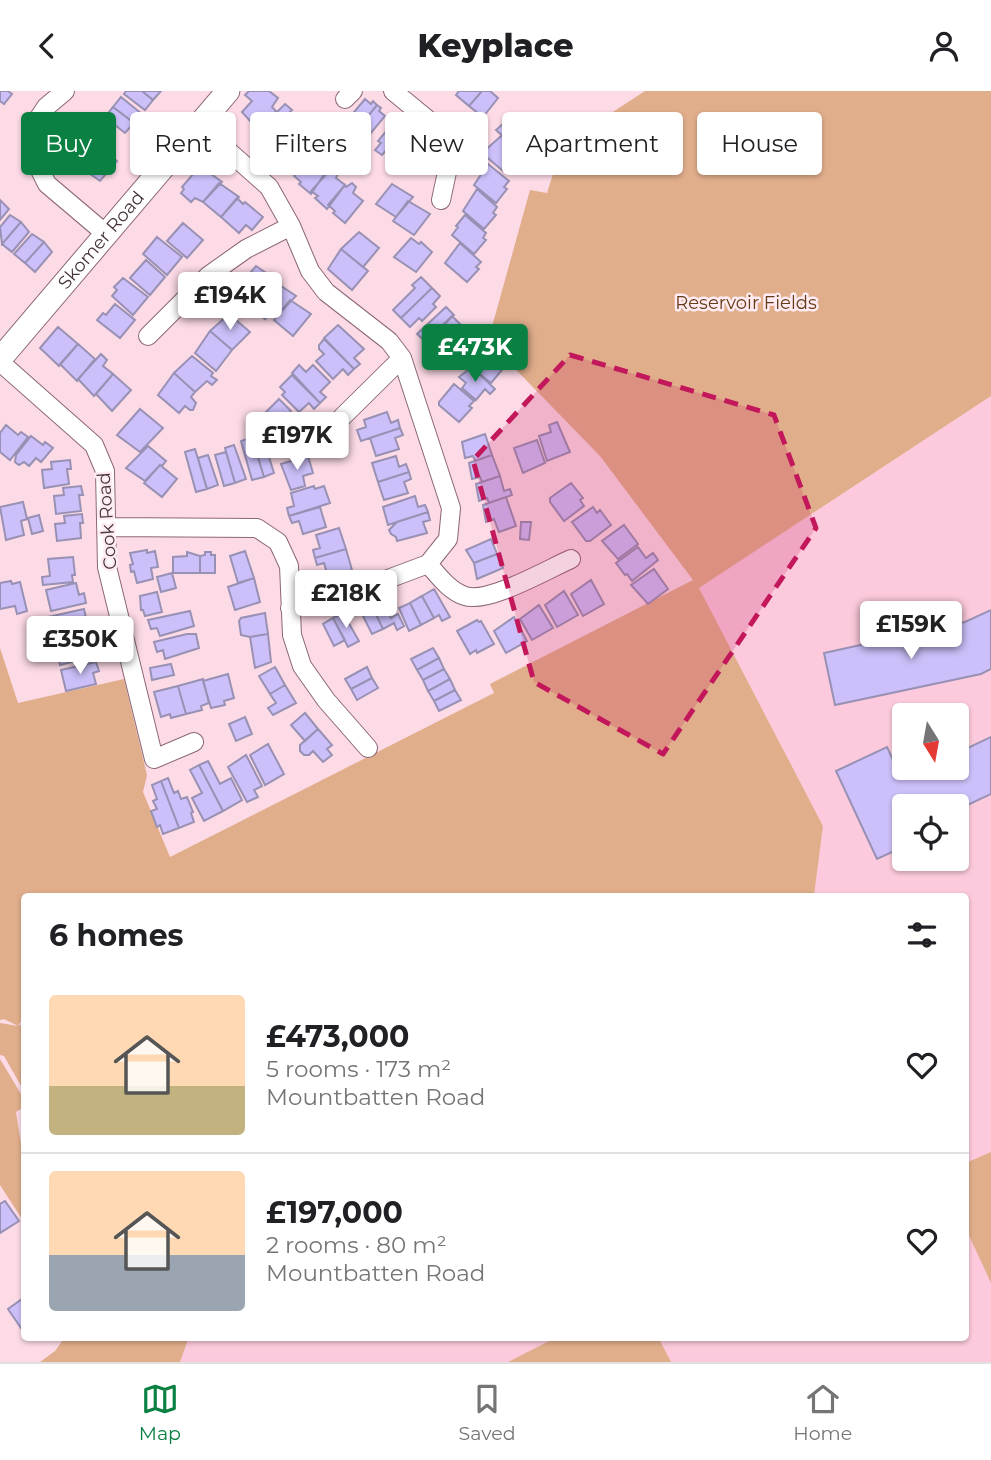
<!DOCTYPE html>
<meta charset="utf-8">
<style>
body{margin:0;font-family:Montserrat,sans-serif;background:#f2f2f2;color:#202124;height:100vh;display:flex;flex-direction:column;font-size:26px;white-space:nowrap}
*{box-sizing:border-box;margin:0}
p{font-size:23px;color:#757577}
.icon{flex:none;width:38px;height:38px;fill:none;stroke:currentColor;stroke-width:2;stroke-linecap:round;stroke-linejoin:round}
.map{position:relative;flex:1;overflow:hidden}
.panel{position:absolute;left:21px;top:802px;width:948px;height:448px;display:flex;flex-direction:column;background:#fff;border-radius:7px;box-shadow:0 2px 5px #0004}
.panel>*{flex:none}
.guide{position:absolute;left:21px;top:21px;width:950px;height:63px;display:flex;gap:14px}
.needle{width:46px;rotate:169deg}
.tools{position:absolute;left:892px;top:612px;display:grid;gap:14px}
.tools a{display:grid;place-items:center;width:77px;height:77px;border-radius:7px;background:#fff;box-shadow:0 2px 5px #0004;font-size:35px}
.price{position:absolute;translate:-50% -60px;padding:0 16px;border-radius:7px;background:#fff;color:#222;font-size:23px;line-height:46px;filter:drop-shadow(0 2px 4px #0008)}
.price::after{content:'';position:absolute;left:50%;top:42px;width:21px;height:16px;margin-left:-10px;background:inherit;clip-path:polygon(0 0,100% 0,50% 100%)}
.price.active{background:#0b8043;color:#fff}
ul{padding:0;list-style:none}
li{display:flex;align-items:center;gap:21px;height:175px;padding:0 28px}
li+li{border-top:2px solid #e0e0e0}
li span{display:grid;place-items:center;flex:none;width:196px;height:140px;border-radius:7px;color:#555}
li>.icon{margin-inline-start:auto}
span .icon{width:84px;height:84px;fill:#fffc;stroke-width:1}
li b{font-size:30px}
h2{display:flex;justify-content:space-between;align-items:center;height:84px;padding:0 28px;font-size:30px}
.chip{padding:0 24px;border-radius:7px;background:#fff;box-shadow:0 2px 5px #0004;font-size:24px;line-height:63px}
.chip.active{background:#0b8043;color:#fff}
header{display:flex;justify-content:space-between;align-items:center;height:91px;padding:0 28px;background:#fff;font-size:32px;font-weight:800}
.menu{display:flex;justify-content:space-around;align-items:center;height:98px;border-top:2px solid #e0e0e0;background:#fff;font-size:19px;color:#757577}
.menu a{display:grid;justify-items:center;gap:4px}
.menu .active{color:#0b8043}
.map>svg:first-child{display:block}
</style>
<header><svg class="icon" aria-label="back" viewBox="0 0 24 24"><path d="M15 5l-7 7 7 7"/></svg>Keyplace<svg class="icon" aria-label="person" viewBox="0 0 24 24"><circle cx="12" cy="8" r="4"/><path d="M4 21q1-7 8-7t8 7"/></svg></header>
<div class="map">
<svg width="991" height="1271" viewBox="0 0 991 1271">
<rect width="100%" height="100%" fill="#fcdae6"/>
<path fill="#fccadc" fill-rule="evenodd" d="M991,305V1271H180L189,1246H966V805H813L823,735L699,497ZM905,625H957V677H905ZM905,716H957V768H905Z"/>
<path fill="#e1ae8c" d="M645,0H991V305L699,497L823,735L814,804L24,805V926L18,935L24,932V1000L4,965L0,964V932L18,935L4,928L0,929V557L18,612L124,588L147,684L143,701L170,766L494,602L490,593L693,489L600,365L488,250L530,99L547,102L560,61L579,43Z
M0,968L24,1008V1016L16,1021L24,1072V1131L0,1094Z
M991,1061V1192L966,1138V1072Z
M65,1246H189L180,1271H40L55,1260Z
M557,1246H658L671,1271H508Z"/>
<path fill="#cdc0fa" stroke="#9891b4" stroke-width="2" d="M0,0H8L12,3L4,13L0,10Z
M126,0H142L153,9L145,19L124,3Z
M142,0H161L153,9Z
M249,0H269L278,7L272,16L276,20L260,38V41L242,21L252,10L245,4Z
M459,0H482L469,15L456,4Z
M482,0H490L498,7L483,26L469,15Z
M121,6L142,23L134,32L113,16Z
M365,8L371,13L373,10L377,14L360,35L350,26Z
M285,13L292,19L286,25L293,35L277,56L260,38Z
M377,14L381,17L379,20L385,25L370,43L360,35Z
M113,16L134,32L125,42L105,26Z
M514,23L536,41L524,54L521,52L516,57L496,39Z
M73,32L82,40L64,62L56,53Z
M393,32L399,37L401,34L405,38L382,64L375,59L381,52L378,50Z
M295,33L314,50L295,71L278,52Z
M405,38L412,48L397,66L387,58Z
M82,40L93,49L76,69L64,62Z
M501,45L522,63L511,77L508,74L503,80L482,62Z
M412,48L424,54L406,74L397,66Z
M97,53L107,61L89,82L80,73Z
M107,61L117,70L100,90L89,82Z
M315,62L326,71L321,79L325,82L311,103L299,93L301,91L294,85Z
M488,73L509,90L504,96L507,98L496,112L474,94Z
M200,75L222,91L203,111L195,107L191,111L181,102L184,98L182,96Z
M333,76L340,78L336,87L345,94L327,118L315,107L318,105L311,100Z
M219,92L239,106L221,126L203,111Z
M352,92L356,96L353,102L363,110L345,132L333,122L335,120L328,114L345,94L346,96Z
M392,93L413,106L396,126L376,113Z
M477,98L497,116L493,122L496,124L484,138L463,120Z
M237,107L243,113L245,111L263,126L252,139L246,134L239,142L221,126Z
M0,109L9,118L0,129Z
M408,110L430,123L414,144L393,130Z
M10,124L21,131L2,153L0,136Z
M465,124L486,142L483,147L486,149L474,163L452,144L458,136L456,135Z
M21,131L29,141L12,161L2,153Z
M183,132L203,149L187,167L167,150Z
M359,141L379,157L363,176L341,158Z
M32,143L44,151L25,172L14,163Z
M157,146L182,166L167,184L143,163Z
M411,147L419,153L421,151L432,161L416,181L394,166Z
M44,151L52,161L35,181L25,172Z
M460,152L481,171L476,176L479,178L467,191L445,172Z
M341,158L368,180L352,199L328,178Z
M146,169L165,186L150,204L130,187Z
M256,175L278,190L277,192L275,191L259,209L255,206L254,208L239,195Z
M421,186L432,197L401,227L393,219L415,197L412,194Z
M123,187L148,206L133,224L112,205L117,199L114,196Z
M275,191L296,205L276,226L271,221L265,228L254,219L260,212L258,210Z
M432,197L440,205L433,213L436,216L422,230L419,227L410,236L401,227Z
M290,209L311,223L293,245L274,229Z
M115,213L135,229L120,247L97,229L103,222L106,224Z
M446,216L454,224L426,251L417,243Z
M229,223L250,241L232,259L210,240Z
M452,225L464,237L449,252L445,248L434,259L426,251Z
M338,234L364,258L354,267L360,273L354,278L324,247Z
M58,236L78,253L59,275L40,257Z
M210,240L232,259L216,280L195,262Z
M324,248L354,278L348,284L343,278L333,288L316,270L324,263L319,258V254Z
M78,253L95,268L77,290L60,273Z
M487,258L506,274L491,292L476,280L481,275L474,269Z
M101,263L107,269L103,275L113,283L94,305L78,288Z
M192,265L213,282L211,285L217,289L212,294L207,290L195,301L174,282Z
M299,274L306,281L313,274L330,291L320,301L326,306L320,312L292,282Z
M472,276L495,298L490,303L485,298L476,309L462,297L466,292L459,286Z
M174,282L195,301L191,306L196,312L193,319H190L185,315L179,322L158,304Z
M113,283L131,299L112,320L96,303Z
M292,284L320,312L314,318L309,312L299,321L282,304L285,301L280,296Z
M454,293L474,310L469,315L472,317L459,331L439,314V311Z
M279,308L291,320L286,325L294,333L281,346L261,326Z
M140,318L163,337L140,361L117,344Z
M387,321L391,332L398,329L400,337L361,350L357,339L366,336L364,329Z
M557,331L570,361L547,370L539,345L551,341L549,334Z
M6,334L18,344L21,341L28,346L10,369L0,361V342Z
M400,337L403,344L395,347L399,358L376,365L370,347Z
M485,343L492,364L475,370L473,365L465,367L462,351Z
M262,344L274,382L264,386L252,347Z
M31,345L43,354L45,351L53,357L41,371L36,367L29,375L24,371L19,374L15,371L16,364Z
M252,346L264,386L252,389L241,350Z
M537,349L545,372L523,382L514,357Z
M234,354L246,388L235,392L225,357Z
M148,355L166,370L162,375L160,374L145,390L126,377Z
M195,358L207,398L196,401L185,361Z
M226,361L235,392L224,395L215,364Z
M208,364L218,394L207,398L198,367Z
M492,364L500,385L482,391L480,386L472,388L469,372Z
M308,365L313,382L303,385L305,395L291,399L281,373Z
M396,365L399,376L406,373L409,381L378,391L372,372Z
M70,369L71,378H67L69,393L44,397L42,379L52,378L51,371Z
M160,374L177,388L162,406L144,392Z
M409,381L411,388L404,391L408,402L384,409L378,391Z
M500,385L504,400L510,398L512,404L489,412L487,407L479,410L476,393Z
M571,392L583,407L580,409L584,415L564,430L550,411V407Z
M81,395L83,404H79L81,420L56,423L54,405L64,404L63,397Z
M314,395L315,398L324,395L330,412L289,425L287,417L294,415L291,402Z
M415,405L418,416L425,414L428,421L388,434L383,416Z
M506,406L516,435L499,441L494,428L486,431L483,414Z
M23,411L27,428L21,430L24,444L6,449L0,416Z
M320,416L326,436L303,443L299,430L292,432L289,425Z
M593,416L597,422L600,419L611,434L590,450H586L572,431Z
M428,421L430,429L423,431L427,442L397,450L396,446L391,443L389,439L397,431Z
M82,423L83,432H80L81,447L57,450L55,433L65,432L64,425Z
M39,424L43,440L32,443L28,427Z
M521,431H531L529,449L520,448Z
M624,434L638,453L618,468L602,450Z
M339,437L346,458L315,467L313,459L320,457L316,444Z
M491,448L497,463L474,472L466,459Z
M638,456L646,467L653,462L658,469L632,490L627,483L625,484L616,472Z
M346,458L352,479L328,486L324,472L317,474L315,467Z
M147,459V462L155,460L158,476L151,477L153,488L137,492L134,480L131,481L130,474L133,473L130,462Z
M245,460L254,487L238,492L230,465Z
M187,461L200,465V482H173V466L187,465Z
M205,461H211V464H215V482H200V465L205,464Z
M497,463L503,477L477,488L474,472Z
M73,466L75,484H72L73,491L43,494L42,486L50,485L48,468Z
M654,478L668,498L648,513L631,494Z
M172,482L176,497L161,501L157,486Z
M254,487L260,511L235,519L228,496Z
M591,489L604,513L583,525L571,503Z
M11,490L12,493L20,491L27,520L17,523L15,515L0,518V492Z
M76,492L79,504L84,502L86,512L51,520L46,499Z
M434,498L450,526L442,530L439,524L434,527L422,505Z
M564,500L578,524L557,536L545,514Z
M157,501L162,521L145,525L143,519H141L140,505Z
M422,505L434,527L421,534L410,512Z
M383,510L391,527L398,523L404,535L397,539L394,532L383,538L372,515Z
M410,512L421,534L409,540L399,517Z
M539,514L553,537L532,549L520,528Z
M372,515L383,538L372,543L361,521Z
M84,518L86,527L80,528L83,540L53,547L48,526Z
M991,519V578L981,583L835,614L824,562L965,531Z
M190,520L194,535L160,545L157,537L151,538L148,529Z
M265,522L268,543L250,546L241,544L239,530L241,527Z
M343,522L359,550L348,556L333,527Z
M514,526L527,550L506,562L494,540Z
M333,527L345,549L334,555L323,533Z
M477,529L479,531L481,530L494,553L477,562L476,559L470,563L457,540Z
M187,543H196L199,557L165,568L163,559L157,561L154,551Z
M268,543L271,571L255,577L250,546Z
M85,546L88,557L93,556L95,565L60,574L55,553Z
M433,557L439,567L417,579L411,568Z
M439,567L444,578L423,589L417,579Z
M96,571L99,580L93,582L96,593L66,600L61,579Z
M171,573L174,584L152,589L150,577Z
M275,576L285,594L270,603L259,585Z
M367,576L372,587L351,598L345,588Z
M444,578L450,588L428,600L423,589Z
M228,583L234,607L224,610L225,614L211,617L203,590Z
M372,587L378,597L357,609L351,598Z
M203,588L209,612L201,615L202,619L186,623L178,595Z
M450,588L455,599L434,610L428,600Z
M285,594L296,612L273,624L268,617L276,612L270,603Z
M178,595L186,623L171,627L170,623L161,626L154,601Z
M455,599L461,609L439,620L434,610Z
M305,622L318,638L305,650L291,634Z
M245,626L252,643L236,650L229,633Z
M318,638L332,654L327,658L332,664L323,671L313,660L309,664H304L300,660V654Z
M991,646V703L957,719V716H905V755L877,768L836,680L887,656L902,688L925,677H957V662Z
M268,653L284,683L265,694L250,664Z
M246,664L262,695L254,699L258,706L247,711L228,676Z
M208,670L220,693L231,687L242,709L223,720L199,674Z
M199,674L223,720L204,730L192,707L202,702L190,679Z
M168,687L174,702L178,700L181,708L187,706L193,721L191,722L194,731L179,737L161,690Z
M161,690L179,737L163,743L160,734L157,736L151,720L157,718L153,710L157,708L152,694Z
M5,1110L19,1130L0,1142V1113Z
M22,1208L24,1212L23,1240L8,1218Z"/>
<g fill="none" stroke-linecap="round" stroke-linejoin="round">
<g stroke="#8c6775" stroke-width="20">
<path id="minor" d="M65,0L46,16L32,37L36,71L47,93L106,143
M393,0L444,42L452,58L441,109
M345,8L353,0
M199,34L269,96L291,135L310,180L326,201L389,250L402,267L451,417L448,448L428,473L356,500L290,517
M148,245L208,185L246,158L291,135
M0,271L94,354L105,380L107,476L154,668L194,651
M323,345L402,267
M106,436L257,437L278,451L289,475L292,544L302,575L326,609L368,657
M428,473C438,484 449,500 465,505C488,513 548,478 571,468"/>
</g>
<g stroke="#8c6775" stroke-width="25">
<g id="tertiary">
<path id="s1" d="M0,268L228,0"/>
</g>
</g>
<use href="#minor" stroke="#fff" stroke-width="18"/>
<use href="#tertiary" stroke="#fff" stroke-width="23"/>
</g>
<path fill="#c2185b" fill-opacity="0.2" stroke="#c2185b" stroke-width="5" stroke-dasharray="14 9" stroke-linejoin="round" d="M570,264L774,324L816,437L663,663L534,591L473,369Z"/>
<g text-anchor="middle" stroke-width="5" stroke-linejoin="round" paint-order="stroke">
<g font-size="18" fill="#46353b" stroke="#feecf2">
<text dy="6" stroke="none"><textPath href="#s1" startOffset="156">Skomer Road</textPath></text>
<text transform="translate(107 430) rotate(-94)" y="6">Cook Road</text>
</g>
<g font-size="18" fill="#673a18" stroke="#feecf2">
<text x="746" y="218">Reservoir Fields</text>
</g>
</g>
</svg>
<div class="tools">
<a><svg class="needle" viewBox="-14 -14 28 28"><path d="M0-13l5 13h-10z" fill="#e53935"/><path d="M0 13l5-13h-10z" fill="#757577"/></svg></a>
<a><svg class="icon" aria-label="locate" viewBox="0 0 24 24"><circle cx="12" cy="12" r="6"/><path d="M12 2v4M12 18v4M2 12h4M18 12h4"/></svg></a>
</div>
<b class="price" style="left:230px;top:241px">£194K</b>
<b class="price active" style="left:475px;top:293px">£473K</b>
<b class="price" style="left:297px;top:381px">£197K</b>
<b class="price" style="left:346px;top:539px">£218K</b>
<b class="price" style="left:911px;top:570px">£159K</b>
<b class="price" style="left:80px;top:585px">£350K</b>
<div class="guide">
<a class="chip active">Buy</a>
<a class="chip">Rent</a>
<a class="chip">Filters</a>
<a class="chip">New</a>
<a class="chip">Apartment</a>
<a class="chip">House</a>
</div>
<section class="panel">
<h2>6 homes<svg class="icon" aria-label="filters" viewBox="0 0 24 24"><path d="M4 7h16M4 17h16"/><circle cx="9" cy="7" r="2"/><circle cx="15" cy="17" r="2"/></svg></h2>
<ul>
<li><span style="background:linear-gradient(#ffd9b3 65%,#c2b280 0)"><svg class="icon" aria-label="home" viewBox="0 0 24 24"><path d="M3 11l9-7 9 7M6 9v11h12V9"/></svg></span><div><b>£473,000</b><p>5 rooms · 173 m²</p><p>Mountbatten Road</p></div><svg class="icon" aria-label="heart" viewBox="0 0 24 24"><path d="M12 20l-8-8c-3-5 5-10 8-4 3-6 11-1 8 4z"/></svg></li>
<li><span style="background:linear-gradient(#ffd9b3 60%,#9aa5b1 0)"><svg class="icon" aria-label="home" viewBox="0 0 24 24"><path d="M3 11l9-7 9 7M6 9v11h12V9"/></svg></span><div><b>£197,000</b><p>2 rooms · 80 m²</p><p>Mountbatten Road</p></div><svg class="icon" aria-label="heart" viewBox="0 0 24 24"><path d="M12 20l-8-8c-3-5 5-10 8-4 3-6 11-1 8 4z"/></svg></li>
</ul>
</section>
</div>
<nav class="menu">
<a class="active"><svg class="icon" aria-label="map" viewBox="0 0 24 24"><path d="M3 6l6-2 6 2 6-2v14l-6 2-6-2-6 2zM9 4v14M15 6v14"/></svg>Map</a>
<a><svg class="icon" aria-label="saved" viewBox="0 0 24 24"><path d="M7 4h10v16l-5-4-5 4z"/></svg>Saved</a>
<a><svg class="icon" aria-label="home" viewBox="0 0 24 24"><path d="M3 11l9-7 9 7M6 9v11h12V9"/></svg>Home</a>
</nav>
